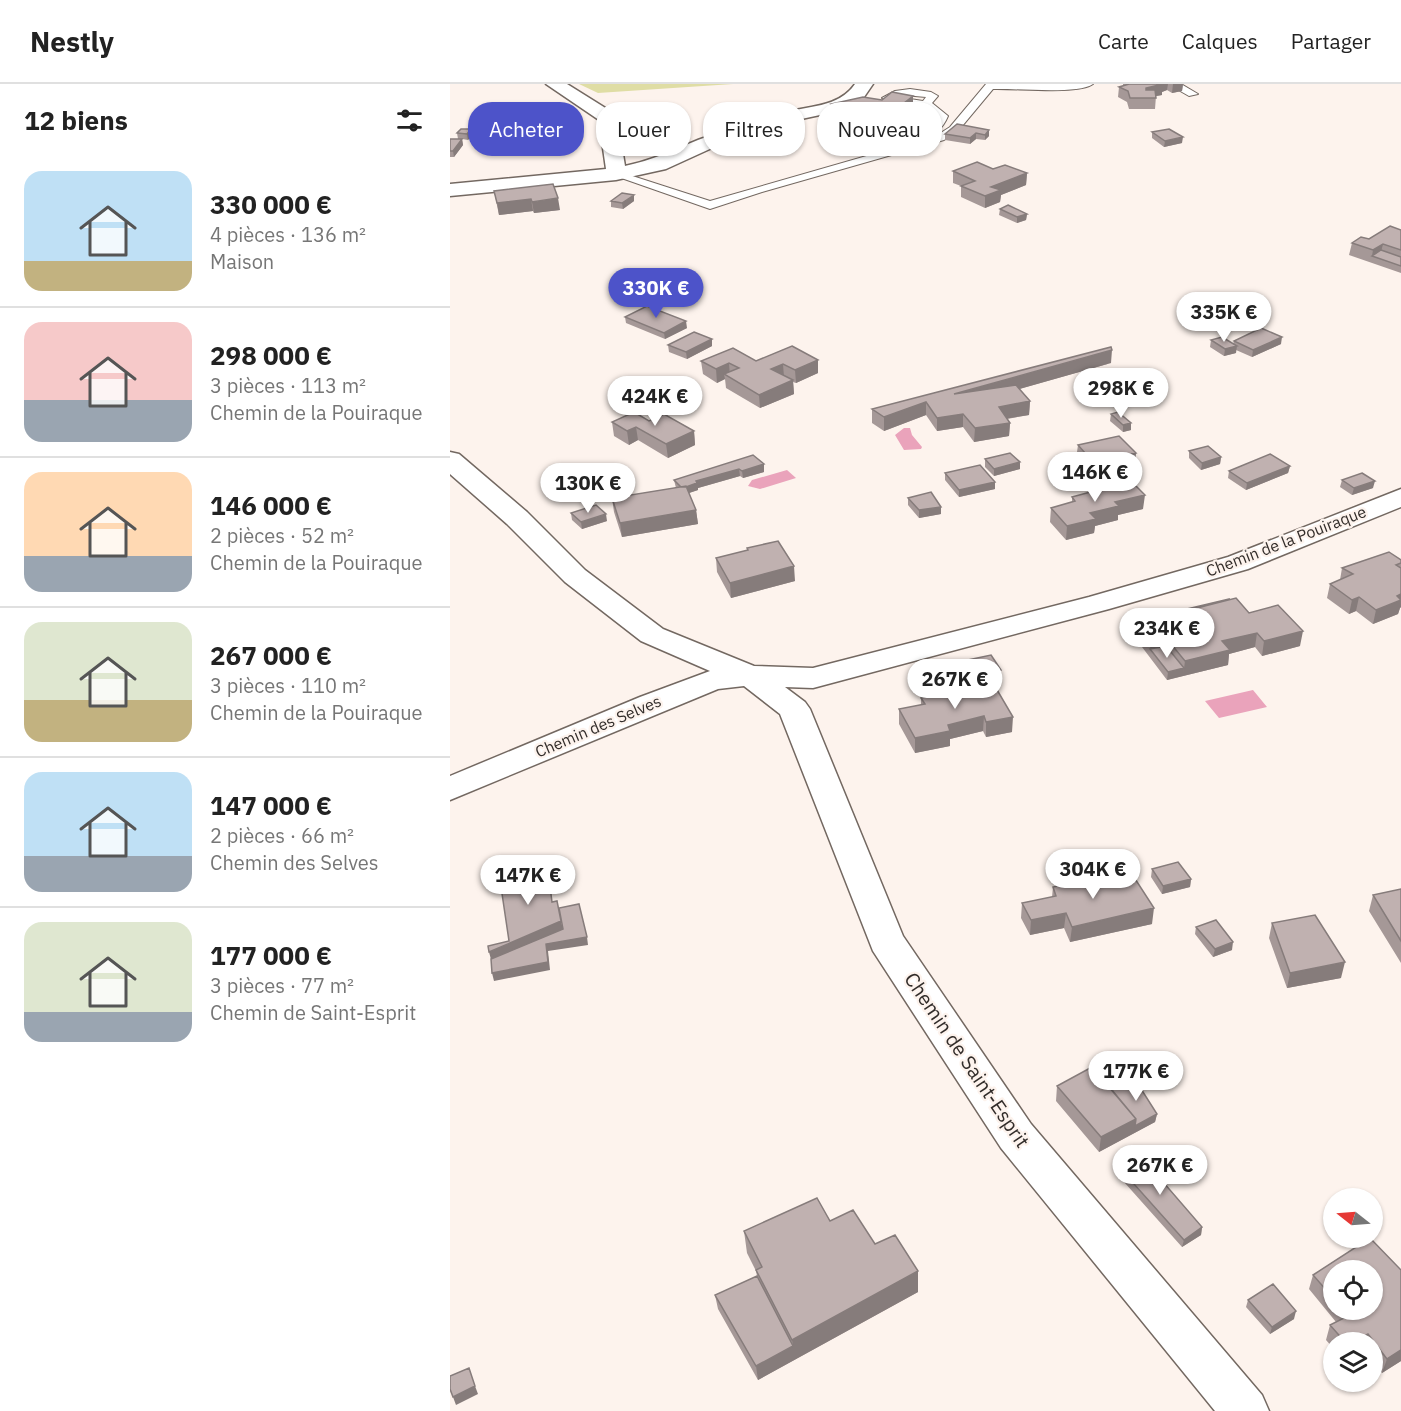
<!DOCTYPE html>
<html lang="fr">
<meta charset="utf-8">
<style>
body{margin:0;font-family:"IBM Plex Sans",sans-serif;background:#f2f2f2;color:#222;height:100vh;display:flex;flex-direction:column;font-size:22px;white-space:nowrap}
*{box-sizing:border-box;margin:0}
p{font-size:20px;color:#767676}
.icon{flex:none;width:33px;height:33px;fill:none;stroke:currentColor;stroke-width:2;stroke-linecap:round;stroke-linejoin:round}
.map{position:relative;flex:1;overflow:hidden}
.drawer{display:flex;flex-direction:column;background:#fff;width:450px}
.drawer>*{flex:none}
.guide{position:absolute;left:18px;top:18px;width:570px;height:54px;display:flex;gap:12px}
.needle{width:39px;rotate:287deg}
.tools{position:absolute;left:873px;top:1104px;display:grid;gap:12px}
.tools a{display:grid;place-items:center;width:60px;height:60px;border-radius:50%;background:#fff;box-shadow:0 2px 4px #0004;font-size:30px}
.price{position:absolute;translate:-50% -51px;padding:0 14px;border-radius:21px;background:#fff;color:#222;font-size:20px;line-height:39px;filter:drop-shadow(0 2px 3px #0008)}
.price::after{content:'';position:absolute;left:50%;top:36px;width:18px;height:14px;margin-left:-9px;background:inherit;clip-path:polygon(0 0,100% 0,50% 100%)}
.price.on{background:#4d53c9;color:#fff}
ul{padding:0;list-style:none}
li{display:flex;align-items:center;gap:18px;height:150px;padding:0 24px}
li+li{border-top:2px solid #e0e0e0}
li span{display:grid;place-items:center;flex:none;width:168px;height:120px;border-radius:18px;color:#555}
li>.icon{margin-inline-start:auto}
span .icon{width:72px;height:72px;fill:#fffc;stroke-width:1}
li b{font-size:26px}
h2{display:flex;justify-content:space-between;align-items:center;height:72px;padding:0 24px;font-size:26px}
.chip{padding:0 21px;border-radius:24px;background:#fff;box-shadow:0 2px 4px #0004;font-size:21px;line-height:54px}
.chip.on{background:#4d53c9;color:#fff}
header{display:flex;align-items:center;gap:36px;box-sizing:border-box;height:84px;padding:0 30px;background:#fff;border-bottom:2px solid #e0e0e0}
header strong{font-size:28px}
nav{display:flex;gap:33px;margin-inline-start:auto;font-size:21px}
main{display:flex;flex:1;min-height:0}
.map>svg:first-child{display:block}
</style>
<header>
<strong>Nestly</strong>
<nav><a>Carte</a><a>Calques</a><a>Partager</a></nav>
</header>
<main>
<section class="drawer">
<h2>12 biens<svg class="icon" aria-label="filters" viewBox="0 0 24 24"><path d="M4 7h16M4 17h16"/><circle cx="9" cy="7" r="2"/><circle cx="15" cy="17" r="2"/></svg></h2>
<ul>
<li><span style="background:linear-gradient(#bfe0f5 75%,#c2b280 0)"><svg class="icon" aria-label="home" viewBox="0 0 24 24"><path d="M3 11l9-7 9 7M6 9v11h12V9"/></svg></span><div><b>330 000 €</b><p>4 pièces · 136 m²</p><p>Maison</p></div></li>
<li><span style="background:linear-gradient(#f6c9c9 65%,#9aa5b1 0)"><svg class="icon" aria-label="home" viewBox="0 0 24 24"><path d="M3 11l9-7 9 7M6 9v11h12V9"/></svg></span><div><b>298 000 €</b><p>3 pièces · 113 m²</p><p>Chemin de la Pouiraque</p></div></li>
<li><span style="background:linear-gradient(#ffd9b3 70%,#9aa5b1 0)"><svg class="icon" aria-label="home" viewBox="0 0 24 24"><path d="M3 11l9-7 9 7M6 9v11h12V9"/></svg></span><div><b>146 000 €</b><p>2 pièces · 52 m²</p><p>Chemin de la Pouiraque</p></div></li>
<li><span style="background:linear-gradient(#dfe7d0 65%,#c2b280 0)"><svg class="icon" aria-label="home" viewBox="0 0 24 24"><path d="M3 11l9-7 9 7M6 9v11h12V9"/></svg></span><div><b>267 000 €</b><p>3 pièces · 110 m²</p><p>Chemin de la Pouiraque</p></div></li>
<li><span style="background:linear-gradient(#bfe0f5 70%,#9aa5b1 0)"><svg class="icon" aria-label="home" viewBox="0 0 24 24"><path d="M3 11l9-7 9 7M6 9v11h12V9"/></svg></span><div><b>147 000 €</b><p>2 pièces · 66 m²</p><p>Chemin des Selves</p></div></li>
<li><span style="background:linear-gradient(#dfe7d0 75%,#9aa5b1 0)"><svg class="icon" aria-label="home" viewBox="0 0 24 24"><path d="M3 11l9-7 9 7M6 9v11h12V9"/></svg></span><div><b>177 000 €</b><p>3 pièces · 77 m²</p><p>Chemin de Saint-Esprit</p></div></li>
</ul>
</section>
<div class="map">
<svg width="951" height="1327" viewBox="0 0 951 1327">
<rect width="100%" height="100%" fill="#fdf3ed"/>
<path fill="#dfdda4" d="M129,0H283L148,9Z"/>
<path fill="#eaa3bb" d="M454,344H460L462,351L472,363L471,365L454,366L445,351Z
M337,386L346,394L310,405L298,402L302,396Z
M803,606L817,623L769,634L755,617Z"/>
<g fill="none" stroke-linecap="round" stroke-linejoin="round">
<g stroke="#736861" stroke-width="2">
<path id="service" d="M536,0H643C628,11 565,4 543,5L508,47L494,56L312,108L260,125L160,90L166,87L170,88L260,117L486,52L500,43Z
M718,0H731L748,10L739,12Z
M460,5L481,8L488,12L482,19L498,32C493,44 486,51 473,54L467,51L482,42L487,33L474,23H461L432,14L445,7ZM454,11L476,13L473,17L447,13Z"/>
</g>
<g stroke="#736861" stroke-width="3">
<path id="minor" d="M96,0H117L165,30L167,34L175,82C203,76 221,67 248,56C274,46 303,37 331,29C356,22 389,24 405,0H423L412,16L398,25L342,37L262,64L216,85L166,96L0,112V100L156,85L149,36Z
M0,368L9,370L77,428L135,486L213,545L304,582L363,584L639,513L778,473L951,405V423L798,485L659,525L363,604L335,603L355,618L360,625L453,852L581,1040L812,1311L819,1327H765L551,1064L423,867L330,630L294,602L268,605L0,716V692L190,613L260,587L191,557L115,498L57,440L0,390Z"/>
</g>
<use href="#service" fill="#fff" fill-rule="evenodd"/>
<use href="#minor" fill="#fff" fill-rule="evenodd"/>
</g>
<path fill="#a59897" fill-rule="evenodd" d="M673,0H733L732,7L722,9L717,6L712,8V11L706,12L705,25H679L677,18L668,13L669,3L673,2Z
M381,20H463L465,21V32L462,35V43L452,49L437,46V36L416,32L392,38L381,31Z
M507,40L539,52L535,56L526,55L520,60L495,56V50Z
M21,45L22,51L18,56L12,55L13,61L4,73H0V55H8L7,49Z
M702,48L732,59L714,63L702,54Z
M543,85L577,89L576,101L551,111L550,118L535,124L511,113V102L503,99V87Z
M44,107L110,126L84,129L83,127L49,131Z
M161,117H184L173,125L161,123Z
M550,125L577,130L576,136L567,139L549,131Z
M951,146V189L899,171L902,159L919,155Z
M175,233L237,244L215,255L176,239Z
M761,256L783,260L784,257L831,260L802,273L786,266V269L774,272L760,263Z
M218,261L262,262L237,275L219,268Z
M342,262L368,289L346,299L343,298L344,310L310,324L276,304L275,295L267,299L253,290L251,277H306Z
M661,279L569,305L580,317L579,331L557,335L560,339L559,352L524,358L513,343L487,347L476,331L434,347L422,339V325Z
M661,330L681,346L673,348L660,337Z
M199,337L244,347L245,361L218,374L188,356L179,361L164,352L162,338Z
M628,361L686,369L685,376L643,385L627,368Z
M739,367L771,373L770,380L751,386L739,374Z
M535,375L570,385L544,392L535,383Z
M314,380V388L293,394L290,392L248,404V406L239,409L246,426L248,440L172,453L164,428L162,414L226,404L224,396Z
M840,382L838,389L796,406L778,394L779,387Z
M495,389L545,398V405L509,413L495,396Z
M892,396L923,404L902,411L890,403Z
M622,413L693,425L668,431V436L645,442L644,449L616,456L600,438L601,424L622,418Z
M458,414L491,430L469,434L458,421Z
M121,429L157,437L132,445L122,436Z
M297,464L345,497L281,514L267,488L266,474L297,467Z
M951,475V523L950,524L948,530L923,540L906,527L899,530L877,514L880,500L890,496L892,484Z
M779,515L799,529L850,562L812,572L805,563L779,570L778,581L717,596L692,563L693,548L718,542L715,537L716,530Z
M513,577L551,586V594L522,600L513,585Z
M543,599L562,648L536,653L533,647L500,655V662L465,669L449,640V625L471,621V614Z
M702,785L741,795L740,803L712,810L701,793Z
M603,803L702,840L620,858L614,844L580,851L571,834L572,819L602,813Z
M951,805V879L919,827L923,811Z
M822,839L891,894L837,904L819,854Z
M746,843L782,866L763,873L745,850Z
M607,1002L662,1006L707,1030L705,1038L649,1068L606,1017Z
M667,1081L752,1143L751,1151L732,1163L666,1089Z
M380,1137L425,1160L468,1208L308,1296L268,1225L265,1211L307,1192L306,1187L297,1169L294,1147Z
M920,1154L951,1186V1277L932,1289L922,1277V1258H884V1265L876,1256L880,1241L886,1238L859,1205L863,1191ZM884,1186H922V1226H884Z
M798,1216L844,1235L820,1250L796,1223Z"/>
<path fill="#867c7b" d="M709,0H718L717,6L712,8V11L695,14L696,4Z
M723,0H733L732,7L722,9Z
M463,12V23L465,21V32L462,35V43L452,49L454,19Z
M416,21V32L392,38L391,27Z
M21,45L22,51L18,56L17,50Z
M539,46V52L535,56V51Z
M526,49V55L520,60V54Z
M733,53L732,59L714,63L715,57Z
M12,55L13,61L4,73L3,67Z
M577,89L576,101L551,111L550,118L535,124V112L541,103Z
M184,111V117L173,125L172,119Z
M108,114L110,126L84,129L82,118Z
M81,115L83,127L49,131L47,119Z
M577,130L576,136L567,139V133Z
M933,160L930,172H922L923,166Z
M236,237L237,244L215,255L214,249Z
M832,253L831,260L802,273L803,266Z
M262,255V262L237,275L236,268Z
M787,262L786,269L774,272L775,265Z
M662,266L661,279L503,324L504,310Z
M368,276V289L346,299L345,286Z
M279,279L280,293L274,290L275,295L267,299L266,285Z
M333,280L334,293L321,285Z
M343,296L344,310L310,324L309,311Z
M580,317L579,331L548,336L549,323Z
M476,318V331L434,347V333Z
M513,330V343L487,347V334Z
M560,339L559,352L524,358L525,344Z
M681,339V346L673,348V341Z
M186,343L188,356L179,361L177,347Z
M244,347L245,361L218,374L216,360Z
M686,369L685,376L643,385V378Z
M771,373L770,380L751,386L752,379Z
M570,378V385L544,392V385Z
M314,380V388L293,394L292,387Z
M840,382L838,389L796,406L797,399Z
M289,385L290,392L248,404V406L233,411L232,404L246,397Z
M925,397L923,404L902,411L904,404Z
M545,398V405L509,413V406Z
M695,411L693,425L668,431V436L645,442L644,449L616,456L617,442L640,429L665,418Z
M491,423V430L469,434V426Z
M246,426L248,440L172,453L170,439Z
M156,430L157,437L132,445L131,438Z
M344,482L345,497L281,514L280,499Z
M951,510V523L950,524L948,530L923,540L926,526Z
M909,513L906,527L899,530L902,516Z
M742,532L741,540L721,545L722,538Z
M853,547L850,562L812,572L814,557Z
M807,549L805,563L779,570L778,581L733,592L735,577L772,557Z
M717,555L715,569L700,565L701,558Z
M734,584L733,592L717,596L718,588Z
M551,586V594L522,600L523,593Z
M534,632L533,647L500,655V662L465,669V654L498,641Z
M563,633L562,648L536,653V638Z
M741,795L740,803L712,810L713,802Z
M704,824L702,840L620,858L622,843Z
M616,829L614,844L580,851L581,836Z
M111,837L115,853H137L138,861L98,867L100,886L44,897L42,889L43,883L39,868Z
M783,858L782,866L763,873L765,865Z
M895,878L891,894L837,904L840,889Z
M707,1030L705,1038L649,1068L651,1053L686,1035Z
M752,1143L751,1151L732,1163L734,1156Z
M468,1187V1208L308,1296L306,1282L343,1262L342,1256Z
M846,1227L844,1235L820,1250L822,1243Z
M918,1250L915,1258H904Z
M951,1266V1277L932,1289L937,1275Z
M25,1302L28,1310L6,1321L3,1313Z"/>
<path fill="#c0b1b0" stroke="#867c7b" stroke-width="1.5" d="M679,0H713L696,4V6H705L706,14H680L678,7L669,3Z
M442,8L463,12L454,19L465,21L458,26L462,32L452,38L437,35L443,31L442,26L416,21L391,27L381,20L413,13L432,16Z
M507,40L539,46L535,51L526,49L520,54L495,50Z
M11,45H21L17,50L7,49Z
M719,45L733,53L715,57L702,48Z
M0,55H12L3,67H0Z
M527,78L543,85L555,81L577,89L541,103L551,106L535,112L511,102L525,97L503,87Z
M103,100L108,114L82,118L81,115L47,119L44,107Z
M172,109L184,111L172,119L161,117Z
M558,121L577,130L567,133L550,125Z
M940,142L951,146V166L933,160L923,166L902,159L911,153L919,155Z
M931,166L951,173V182L922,172Z
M197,222L236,237L214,249L175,233Z
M811,244L832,253L803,266L784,257Z
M244,248L262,255L236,268L218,261Z
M772,253L787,262L775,265L761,256Z
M342,262L368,276L345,286L333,280L321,285L343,296L309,311L274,290L289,284L279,279L266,285L251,277L283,264L306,277Z
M661,263L662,266L504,310L566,301L580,317L549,323L560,339L525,344L513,330L487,334L476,318L434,333L422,325Z
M184,328L199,337L214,330L244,347L216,360L186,343L177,347L162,338Z
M668,328L681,339L673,341L661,330Z
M669,352L686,369L643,378L628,361Z
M758,362L771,373L752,379L739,367Z
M560,369L570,378L544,385L535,375Z
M820,370L840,382L797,399L779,387Z
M303,371L314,380L292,387L289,385L246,397L247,399L236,403H231L224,396Z
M530,381L545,398L509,406L495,389Z
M912,389L925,397L904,404L892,396Z
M681,397L695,411L665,418L669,422L640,429L646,435L617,442L601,424L625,417L622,413Z
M236,402L246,426L170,439L162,414Z
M481,408L491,423L469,426L458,414Z
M146,421L156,430L131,438L121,429Z
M328,457L344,482L280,499L266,474L298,466L297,464Z
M939,468L951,476V479L946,481L951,484V510L947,512L951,516L926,526L909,513L902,516L880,500L903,490L892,484Z
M786,514L799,529L828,521L853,547L814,557L807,549L772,557L780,566L735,577L717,555L701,558L693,548L751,535L743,525Z
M779,515H780L743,525L742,532L722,538L716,530Z
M716,562L734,584L718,588L700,565Z
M541,571L551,586L523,593L513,577Z
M543,599L563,633L536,638L534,632L498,641L500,647L465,654L449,625L475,620L471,614Z
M728,778L741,795L713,802L702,785Z
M98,786L102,818L107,817L111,837L39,868L38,862L59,857L50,796Z
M680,787L704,824L622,843L616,829L581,836L572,819L606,812L603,803Z
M951,805V857L923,811Z
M129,820L137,853L96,860L98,878L42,889L41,875L113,845L109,824Z
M865,831L895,878L840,889L822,839Z
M766,836L783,858L765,865L746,843Z
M642,983L686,1035L651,1053L607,1002Z
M686,997L707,1030L685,1042L686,1035L662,1006Z
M688,1069L752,1143L734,1156L667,1081Z
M367,1114L380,1137L403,1126L425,1160L445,1151L468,1187L342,1256L306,1186L312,1183L294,1147Z
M920,1154L951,1186V1266L937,1275L918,1250L904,1258H895L880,1241L898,1232L893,1226H922V1186H884V1215L863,1191Z
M307,1192L343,1262L306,1282L265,1211Z
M823,1200L846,1227L822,1243L798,1216Z
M19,1284L25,1302L3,1313L0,1305V1292Z"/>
<g text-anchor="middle" stroke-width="4.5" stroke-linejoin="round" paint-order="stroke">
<g font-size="16" fill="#322d2a" stroke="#fdf3ed">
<text transform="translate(836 457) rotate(-21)" y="6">Chemin de la Pouiraque</text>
<text transform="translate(148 642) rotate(-23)" y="6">Chemin des Selves</text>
</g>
<g font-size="20" fill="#322d2a" stroke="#fdf3ed">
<text transform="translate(517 976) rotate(56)" y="7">Chemin de Saint-Esprit</text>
</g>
</g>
</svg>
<div class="tools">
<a><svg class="needle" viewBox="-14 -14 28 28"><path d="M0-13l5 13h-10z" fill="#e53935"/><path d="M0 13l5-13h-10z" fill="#767676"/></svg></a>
<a><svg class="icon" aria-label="locate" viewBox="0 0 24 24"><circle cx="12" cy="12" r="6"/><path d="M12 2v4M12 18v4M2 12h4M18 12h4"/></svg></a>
<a><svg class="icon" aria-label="layers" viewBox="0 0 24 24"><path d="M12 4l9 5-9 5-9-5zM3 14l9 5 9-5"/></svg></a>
</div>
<b class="price on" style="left:206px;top:235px">330K €</b>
<b class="price" style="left:774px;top:259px">335K €</b>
<b class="price" style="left:671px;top:335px">298K €</b>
<b class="price" style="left:205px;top:343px">424K €</b>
<b class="price" style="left:645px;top:419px">146K €</b>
<b class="price" style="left:138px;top:430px">130K €</b>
<b class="price" style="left:717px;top:575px">234K €</b>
<b class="price" style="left:505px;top:626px">267K €</b>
<b class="price" style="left:643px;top:816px">304K €</b>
<b class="price" style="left:78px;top:822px">147K €</b>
<b class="price" style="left:686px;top:1018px">177K €</b>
<b class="price" style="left:710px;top:1112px">267K €</b>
<div class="guide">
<a class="chip on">Acheter</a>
<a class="chip">Louer</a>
<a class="chip">Filtres</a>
<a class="chip">Nouveau</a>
</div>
</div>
</main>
